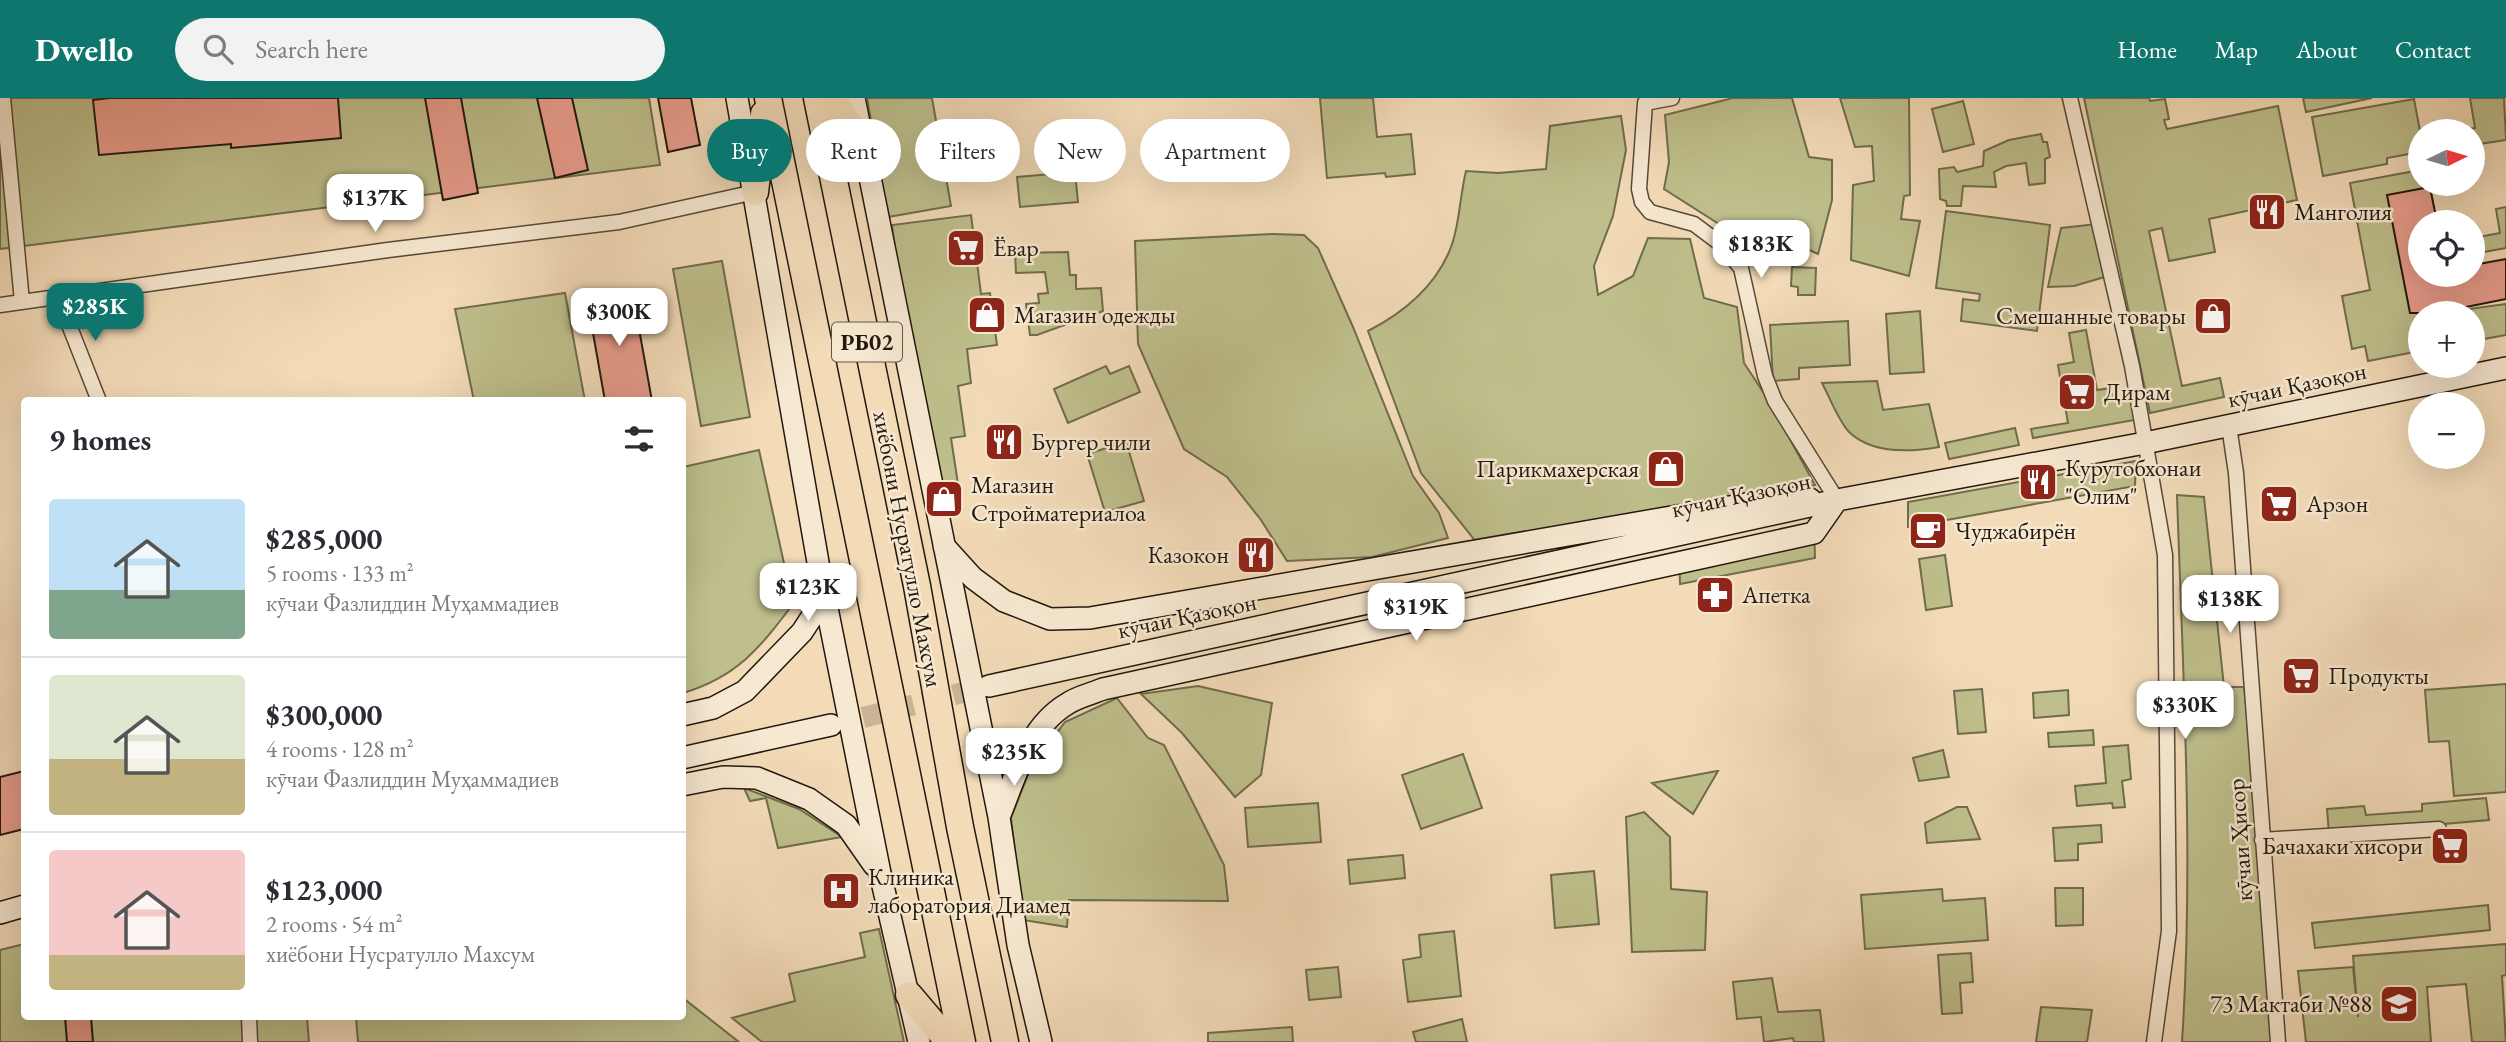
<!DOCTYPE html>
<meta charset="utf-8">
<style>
body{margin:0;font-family:"EB Garamond",serif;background:#f2f2f3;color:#2b2b33;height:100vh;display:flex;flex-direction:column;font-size:26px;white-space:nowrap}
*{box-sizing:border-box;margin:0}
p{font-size:23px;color:#7c7c81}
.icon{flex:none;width:38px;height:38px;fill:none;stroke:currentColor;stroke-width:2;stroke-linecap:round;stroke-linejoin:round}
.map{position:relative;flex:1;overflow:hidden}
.details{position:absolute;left:21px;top:299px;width:665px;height:623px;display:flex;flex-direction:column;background:#fff;border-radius:7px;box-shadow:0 7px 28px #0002}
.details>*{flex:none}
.hud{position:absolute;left:707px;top:21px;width:665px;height:63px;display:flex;gap:14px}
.needle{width:46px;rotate:85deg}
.controls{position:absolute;left:2408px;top:21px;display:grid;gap:14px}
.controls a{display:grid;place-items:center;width:77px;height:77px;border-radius:50%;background:#fff;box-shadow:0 7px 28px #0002;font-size:35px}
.price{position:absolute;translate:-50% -60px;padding:0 16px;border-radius:14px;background:#fff;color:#222;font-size:23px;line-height:46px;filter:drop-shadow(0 2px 4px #0008)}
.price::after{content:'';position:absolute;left:50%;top:42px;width:21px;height:16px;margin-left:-10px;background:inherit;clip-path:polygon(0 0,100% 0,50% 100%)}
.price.selected{background:#0f766e;color:#fff}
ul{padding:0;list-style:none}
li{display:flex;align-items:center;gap:21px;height:175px;padding:0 28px}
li+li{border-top:2px solid #e1e1e2}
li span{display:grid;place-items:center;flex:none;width:196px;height:140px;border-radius:7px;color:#555}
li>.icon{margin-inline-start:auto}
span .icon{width:84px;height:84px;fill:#fffc;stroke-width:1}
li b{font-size:30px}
h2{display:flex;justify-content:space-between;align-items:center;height:84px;padding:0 28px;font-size:30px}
.chip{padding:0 24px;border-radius:32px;background:#fff;box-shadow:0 7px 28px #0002;font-size:24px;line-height:63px}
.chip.selected{background:#0f766e;color:#fff}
header{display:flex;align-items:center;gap:42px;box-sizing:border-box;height:98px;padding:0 35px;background:#0f766e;color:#fff}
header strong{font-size:33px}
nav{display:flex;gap:38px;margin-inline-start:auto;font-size:24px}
.search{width:490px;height:63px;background:#f2f2f3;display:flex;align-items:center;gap:18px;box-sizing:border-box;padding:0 24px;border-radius:38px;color:#7c7c81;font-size:26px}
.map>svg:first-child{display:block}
</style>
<header>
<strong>Dwello</strong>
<div class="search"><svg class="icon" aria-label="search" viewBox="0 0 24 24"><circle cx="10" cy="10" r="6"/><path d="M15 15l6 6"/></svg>Search here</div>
<nav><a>Home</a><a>Map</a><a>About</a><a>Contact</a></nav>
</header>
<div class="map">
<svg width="2506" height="944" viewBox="0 0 2506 944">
<rect width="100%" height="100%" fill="#f3dbb8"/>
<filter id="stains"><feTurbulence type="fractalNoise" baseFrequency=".00286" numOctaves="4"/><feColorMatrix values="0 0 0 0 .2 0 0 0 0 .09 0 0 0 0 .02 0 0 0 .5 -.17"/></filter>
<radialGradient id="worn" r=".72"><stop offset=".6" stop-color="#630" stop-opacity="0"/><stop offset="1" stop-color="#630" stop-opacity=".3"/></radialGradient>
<path fill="#bebf8c" stroke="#706c4d" stroke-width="2" d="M0,0H649L660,67L0,151Z
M867,0H932L951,108L888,119Z
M1320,0H1373L1377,39L1411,36L1415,76L1386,79L1385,75L1327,80Z
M1733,0H1792L1809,59L1832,62V102L1818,156L1779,138L1773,129L1745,130L1741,140L1664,91L1669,64L1665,17Z
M1840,0H1909L1910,97L1904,98L1901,121L1920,123L1909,178L1851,162L1853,87L1874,83L1872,48L1855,49Z
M2084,0H2149L2150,3L2165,1L2169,21L2164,22L2167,31L2278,8L2297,102L2209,121L2215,154L2169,163L2162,130L2149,133L2182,288L2220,280L2224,299L2150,315Z
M2303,0H2372L2306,14Z
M2470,0H2504L2506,42L2473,47V33H2456L2475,30Z
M2414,1L2420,33V54L2387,60V66L2323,78L2312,19Z
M1963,3L1974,46L1943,54L1932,11Z
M1621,18L1626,52L1613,118L1594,168L1598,197L1633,178L1648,140L1690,141L1704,200L1737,209L1744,265L1769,303L1815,387L1600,434L1485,455L1421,375L1368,233C1403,215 1433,191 1449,154C1459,132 1460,97 1466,73L1498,75L1546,71L1550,28Z
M2041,36L2043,44H2047L2050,59L2045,61V85L2029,87L2026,65L2006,68L1994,74L1996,89L1963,88L1961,108H1947L1946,103L1940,101L1939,71L1954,69L1957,74L1983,68L1984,53L2009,42Z
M2420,72V86H2443L2444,90L2396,100L2420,219V253L2368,263L2365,248L2352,251L2342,198L2370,192L2350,85Z
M1075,74L1078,104L1020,109L1017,79Z
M2506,109V150L2473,156V140L2500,135L2496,111Z
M1946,113L2050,127L2037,233L1961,223L1963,201L1979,203L1980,196L1936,190Z
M971,117L981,196L990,195L997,247L967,251L971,285L958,288L965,338L951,340L958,386L927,390L892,127Z
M2097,126L2108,178L2074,188L2048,189L2061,130Z
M1272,136L1304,137L1318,150L1353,229L1413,378L1439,415L1448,440L1372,459L1287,463L1261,422L1227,379L1184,351L1138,246L1135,143Z
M1068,154L1070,177H1076V191L1101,190L1103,213L1037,237H1030L1026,206L1039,205L1038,196L1048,195L1045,174L1016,175L1015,155Z
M722,163L750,319L701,328L673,171Z
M1792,169L1816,170L1815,197H1798V189L1791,188Z
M565,195L585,303H474L455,211Z
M2506,206V237L2473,243V215H2439Z
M1920,213L1924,274L1890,276L1886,216Z
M1848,223L1850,267L1799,270V281L1773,283L1770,227Z
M2086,232L2097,292L2111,290L2113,303L2136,299L2140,321L2033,340L2031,331L2068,325L2058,267L2074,264L2069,235Z
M1106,268L1110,276L1129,268L1140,294L1068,325L1054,291Z
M1877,283L1883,312L1929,306L1939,349C1911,354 1872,356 1849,334C1838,322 1830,300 1822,285Z
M2015,330L2019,347L1949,361L1945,345Z
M1126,344L1144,403L1105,414L1087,356Z
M759,352L793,506C760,550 737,579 683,595V369Z
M2136,363L2135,388L1908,429V404Z
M2177,397L2204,399L2224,589H2244L2267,798L2275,944H2182C2194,762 2183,579 2177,397Z
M1814,428L1815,460L1680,486L1679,454Z
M1945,457L1952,508L1926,512L1919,461Z
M2506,586V694L2454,698L2449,643L2429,644L2425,592Z
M1198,588L1272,605L1261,677L1235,699L1182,635L1141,596Z
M1982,591L1986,634L1958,636L1954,593Z
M2068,592L2069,617L2034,620L2033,595Z
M1117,600L1148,640L1164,647L1224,767L1228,803L1069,802L1067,829L1023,822L1011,720L1031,669L1065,624Z
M2093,632L2094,647L2049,649L2048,635Z
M2128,647L2131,681L2122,683L2125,709L2113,710L2112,705L2077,708L2075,688L2106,685L2103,649Z
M1943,652L1949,679L1919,683L1913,660Z
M1463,656L1482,710L1421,731L1402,677Z
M1718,673L1693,716L1652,685L1717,673Z
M744,690L799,711L842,739L778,750L766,700L750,703Z
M2486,700L2489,722L2329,736L2327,711L2364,708L2366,717L2422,713V706Z
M1318,705L1321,744L1248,749L1245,710Z
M1957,709H1967L1980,741L1927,745L1925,725Z
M1644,714L1670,739L1671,791L1707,794L1705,852L1632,854L1626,719Z
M2101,727L2102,744L2078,746V762L2055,763L2053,730Z
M1403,757L1405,780L1350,786L1348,762Z
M1594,773L1599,826L1555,830L1551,777Z
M2055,790H2083V827L2056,828Z
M1942,791L1943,803L1985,800L1988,842L1865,851L1861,797Z
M2488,807L2490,832L2315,850L2312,825Z
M879,831L904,944H762L732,920L795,903L789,876L865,859L860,835Z
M1454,833L1461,898L1408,904L1403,862L1421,859L1419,837Z
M24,846V919H307L309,944H0V852Z
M2506,846V877L2502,878L2506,944H2472L2466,886L2427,889L2431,944H2306L2298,873L2353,869L2358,919L2353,858Z
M1971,855L1973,884L1960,885L1962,915L1942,916L1938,857Z
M1338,869L1341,899L1309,902L1306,872Z
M1772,880L1778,914L1820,912L1824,944H1794L1793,940L1764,944L1761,919L1737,921L1733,884Z
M683,900L739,944H358L356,919H682Z
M2041,909L2092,912L2087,944H2036Z
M1462,921L1467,944H1416L1413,934Z
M1292,929L1293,944H1208V935Z"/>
<path fill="#e99d8d" stroke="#21180e" stroke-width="2" d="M110,0H338L341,40L231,50V46L99,57L93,2Z
M425,0H461L478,95L443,102Z
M537,0H572L588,72L555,80Z
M658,0H691L700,47L668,54Z
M2430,89L2437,124H2420V177H2473V167L2506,161V201L2436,215H2410L2387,97Z
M632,192L652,303H605L587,201Z
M24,673V731L0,737V679Z
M65,919H91L93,944H67Z"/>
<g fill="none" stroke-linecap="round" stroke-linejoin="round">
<path stroke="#c9b496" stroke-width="21" stroke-dasharray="21 10" stroke-linecap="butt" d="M833,627L989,588"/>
<g stroke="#564938" stroke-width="17">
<path id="street" d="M3,0L22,204
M1672,0L1645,5L1639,91L1642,104L1650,114L1694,126L1722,147L1741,170L1765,278L1775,303L1837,402
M2070,0L2132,268L2165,457L2169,833L2154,944
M58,199L99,303
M0,207L388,152L619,124L755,94
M2229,328L2236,375L2278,944
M2262,742L2439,731
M249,919L250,944"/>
</g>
<g stroke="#21180e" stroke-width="24">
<path id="secondary" d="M737,0L819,470L880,775L919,944
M854,0L999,719L1018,847L1041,944
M944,448L973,480L1004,503L1050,521L1090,520L1781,400L1810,401
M989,588L1837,402L2145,345L2506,270
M682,617L713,610L745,593L802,534L819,508V490
M682,660L831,627
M682,687L723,679L757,680L809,701L846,727L874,767
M999,719C1015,680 1028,629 1067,606C1077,599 1091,596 1103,591L1814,435L1837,402
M0,815L24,808"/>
</g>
<g stroke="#21180e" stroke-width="29">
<path id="highway" d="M768,0L962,944
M817,0L917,488L960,729L1005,944
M830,0L861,41
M755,94L764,16
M909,897L949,944"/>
</g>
<use href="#street" stroke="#f7e8d1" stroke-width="14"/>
<use href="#secondary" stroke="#f7e8d1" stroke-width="21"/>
<use href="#highway" stroke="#f3dbb8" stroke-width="26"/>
</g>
<defs>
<g id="restaurant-square" transform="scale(2.0125)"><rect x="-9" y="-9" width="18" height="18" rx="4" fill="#8f2418" stroke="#f7e8d1"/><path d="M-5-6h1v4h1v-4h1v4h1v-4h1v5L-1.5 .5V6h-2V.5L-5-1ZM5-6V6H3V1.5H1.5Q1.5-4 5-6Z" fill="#fff"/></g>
<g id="supermarket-square" transform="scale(2.0125)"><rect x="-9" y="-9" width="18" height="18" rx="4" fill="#8f2418" stroke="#f7e8d1"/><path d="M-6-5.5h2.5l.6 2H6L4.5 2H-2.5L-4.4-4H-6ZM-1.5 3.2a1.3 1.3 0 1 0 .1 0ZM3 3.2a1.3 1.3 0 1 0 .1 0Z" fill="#fff"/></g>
<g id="shop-square" transform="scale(2.0125)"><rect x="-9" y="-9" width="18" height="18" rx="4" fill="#8f2418" stroke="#f7e8d1"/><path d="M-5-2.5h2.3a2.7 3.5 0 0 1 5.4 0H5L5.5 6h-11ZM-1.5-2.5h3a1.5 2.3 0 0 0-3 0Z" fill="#fff"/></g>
<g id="cafe-square" transform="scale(2.0125)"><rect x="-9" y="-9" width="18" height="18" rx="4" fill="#8f2418" stroke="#f7e8d1"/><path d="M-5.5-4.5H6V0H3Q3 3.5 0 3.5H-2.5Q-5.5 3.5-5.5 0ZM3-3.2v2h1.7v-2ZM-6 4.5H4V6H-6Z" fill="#fff"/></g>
<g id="pharmacy-square" transform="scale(2.0125)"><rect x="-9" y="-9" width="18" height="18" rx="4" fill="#8f2418" stroke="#f7e8d1"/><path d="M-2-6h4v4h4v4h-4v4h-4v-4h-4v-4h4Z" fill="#fff"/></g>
<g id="hospital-square" transform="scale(2.0125)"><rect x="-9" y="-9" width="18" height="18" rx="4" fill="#8f2418" stroke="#f7e8d1"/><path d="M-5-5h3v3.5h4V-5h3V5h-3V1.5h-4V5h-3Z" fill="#fff"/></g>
<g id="school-square" transform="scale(2.0125)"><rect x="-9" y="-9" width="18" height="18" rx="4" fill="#8f2418" stroke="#f7e8d1"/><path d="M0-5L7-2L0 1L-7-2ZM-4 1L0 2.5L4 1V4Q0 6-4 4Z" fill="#fff"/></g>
</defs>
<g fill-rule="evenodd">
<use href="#restaurant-square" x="2267" y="114"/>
<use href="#supermarket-square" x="966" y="150"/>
<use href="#shop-square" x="987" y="217"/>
<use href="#shop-square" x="2213" y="218"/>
<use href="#supermarket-square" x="2077" y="294"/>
<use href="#restaurant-square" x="1004" y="344"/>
<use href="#shop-square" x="1666" y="371"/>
<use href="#restaurant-square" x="2038" y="384"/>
<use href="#shop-square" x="944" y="401"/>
<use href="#supermarket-square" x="2279" y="406"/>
<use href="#cafe-square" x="1928" y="433"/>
<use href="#restaurant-square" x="1256" y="457"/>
<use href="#pharmacy-square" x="1715" y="497"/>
<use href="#supermarket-square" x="2301" y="578"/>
<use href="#supermarket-square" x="2450" y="748"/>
<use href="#hospital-square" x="841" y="793"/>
<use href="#school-square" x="2399" y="906"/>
</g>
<g text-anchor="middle" stroke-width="5" stroke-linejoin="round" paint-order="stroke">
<rect fill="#f7e8d1" stroke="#615648" stroke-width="2" x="832" y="224.5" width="70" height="39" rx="5"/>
<g font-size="23" font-weight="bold" fill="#21180e">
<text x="867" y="252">РБ02</text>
</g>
<g font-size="24" fill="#21180e" stroke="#f7e8d1" text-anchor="start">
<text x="2294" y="122">Манголия</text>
<text x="993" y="158">Ёвар</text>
<text x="1014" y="225">Магазин одежды</text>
<text x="2186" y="226" text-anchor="end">Смешанные товары</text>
<text x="2104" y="302">Дирам</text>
<text x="1031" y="352">Бургер чили</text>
<text x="2065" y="378">Курутобхонаи<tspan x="2065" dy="28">"Олим"</tspan></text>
<text x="1639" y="379" text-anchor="end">Парикмахерская</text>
<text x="971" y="395">Магазин<tspan x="971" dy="28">Стройматериалоа</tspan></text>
<text x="2306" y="414">Арзон</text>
<text x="1955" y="441">Чуджабирён</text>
<text x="1229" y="465" text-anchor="end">Казокон</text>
<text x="1742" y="505">Апетка</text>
<text x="2328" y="586">Продукты</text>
<text x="2423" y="756" text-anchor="end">Бачахаки хисори</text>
<text x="868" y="787">Клиника<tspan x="868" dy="28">лаборатория Диамед</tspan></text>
<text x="2372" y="914" text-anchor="end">73 Мактаби №88</text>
</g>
<g font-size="24" fill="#21180e" stroke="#f7e8d1">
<text transform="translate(2297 287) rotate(-12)" y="8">кӯчаи Қазоқон</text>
<text transform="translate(1741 397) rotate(-12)" y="8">кӯчаи Қазоқон</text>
<text transform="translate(908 451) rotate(79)" y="8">хиёбони Нусратулло Махсум</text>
<text transform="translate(1187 518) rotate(-12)" y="8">кӯчаи Қазоқон</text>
<text transform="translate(2240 742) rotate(-94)" y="8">кӯчаи Ҳисор</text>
</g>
</g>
<rect width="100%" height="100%" filter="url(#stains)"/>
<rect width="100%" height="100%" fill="url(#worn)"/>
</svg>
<div class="controls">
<a><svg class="needle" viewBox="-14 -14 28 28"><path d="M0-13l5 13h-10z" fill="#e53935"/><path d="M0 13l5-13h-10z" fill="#7c7c81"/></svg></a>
<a><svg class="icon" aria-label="locate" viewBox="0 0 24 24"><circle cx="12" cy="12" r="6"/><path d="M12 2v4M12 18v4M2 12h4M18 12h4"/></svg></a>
<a>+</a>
<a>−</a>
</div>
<b class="price" style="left:375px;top:136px">$137K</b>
<b class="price" style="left:1761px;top:182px">$183K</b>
<b class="price selected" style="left:95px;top:245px">$285K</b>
<b class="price" style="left:619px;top:250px">$300K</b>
<b class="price" style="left:808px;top:525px">$123K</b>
<b class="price" style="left:2230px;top:537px">$138K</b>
<b class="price" style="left:1416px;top:545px">$319K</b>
<b class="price" style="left:2185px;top:643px">$330K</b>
<b class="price" style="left:1014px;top:690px">$235K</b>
<div class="hud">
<a class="chip selected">Buy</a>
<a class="chip">Rent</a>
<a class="chip">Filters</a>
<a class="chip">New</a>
<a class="chip">Apartment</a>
</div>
<section class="details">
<h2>9 homes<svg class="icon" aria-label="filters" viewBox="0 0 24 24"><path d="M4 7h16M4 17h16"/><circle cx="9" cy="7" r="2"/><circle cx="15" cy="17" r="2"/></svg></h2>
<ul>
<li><span style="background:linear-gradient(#bfe0f5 65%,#7fa58c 0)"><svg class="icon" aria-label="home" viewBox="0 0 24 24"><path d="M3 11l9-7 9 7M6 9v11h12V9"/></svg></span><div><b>$285,000</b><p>5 rooms · 133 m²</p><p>кӯчаи Фазлиддин Муҳаммадиев</p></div></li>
<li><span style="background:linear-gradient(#dfe7d0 60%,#c2b280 0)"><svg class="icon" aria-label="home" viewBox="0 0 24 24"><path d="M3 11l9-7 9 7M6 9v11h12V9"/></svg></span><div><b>$300,000</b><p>4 rooms · 128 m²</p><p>кӯчаи Фазлиддин Муҳаммадиев</p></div></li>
<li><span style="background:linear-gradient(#f6c9c9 75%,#c2b280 0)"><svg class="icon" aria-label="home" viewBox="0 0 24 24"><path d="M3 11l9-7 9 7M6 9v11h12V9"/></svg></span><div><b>$123,000</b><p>2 rooms · 54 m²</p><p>хиёбони Нусратулло Махсум</p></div></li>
</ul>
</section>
</div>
